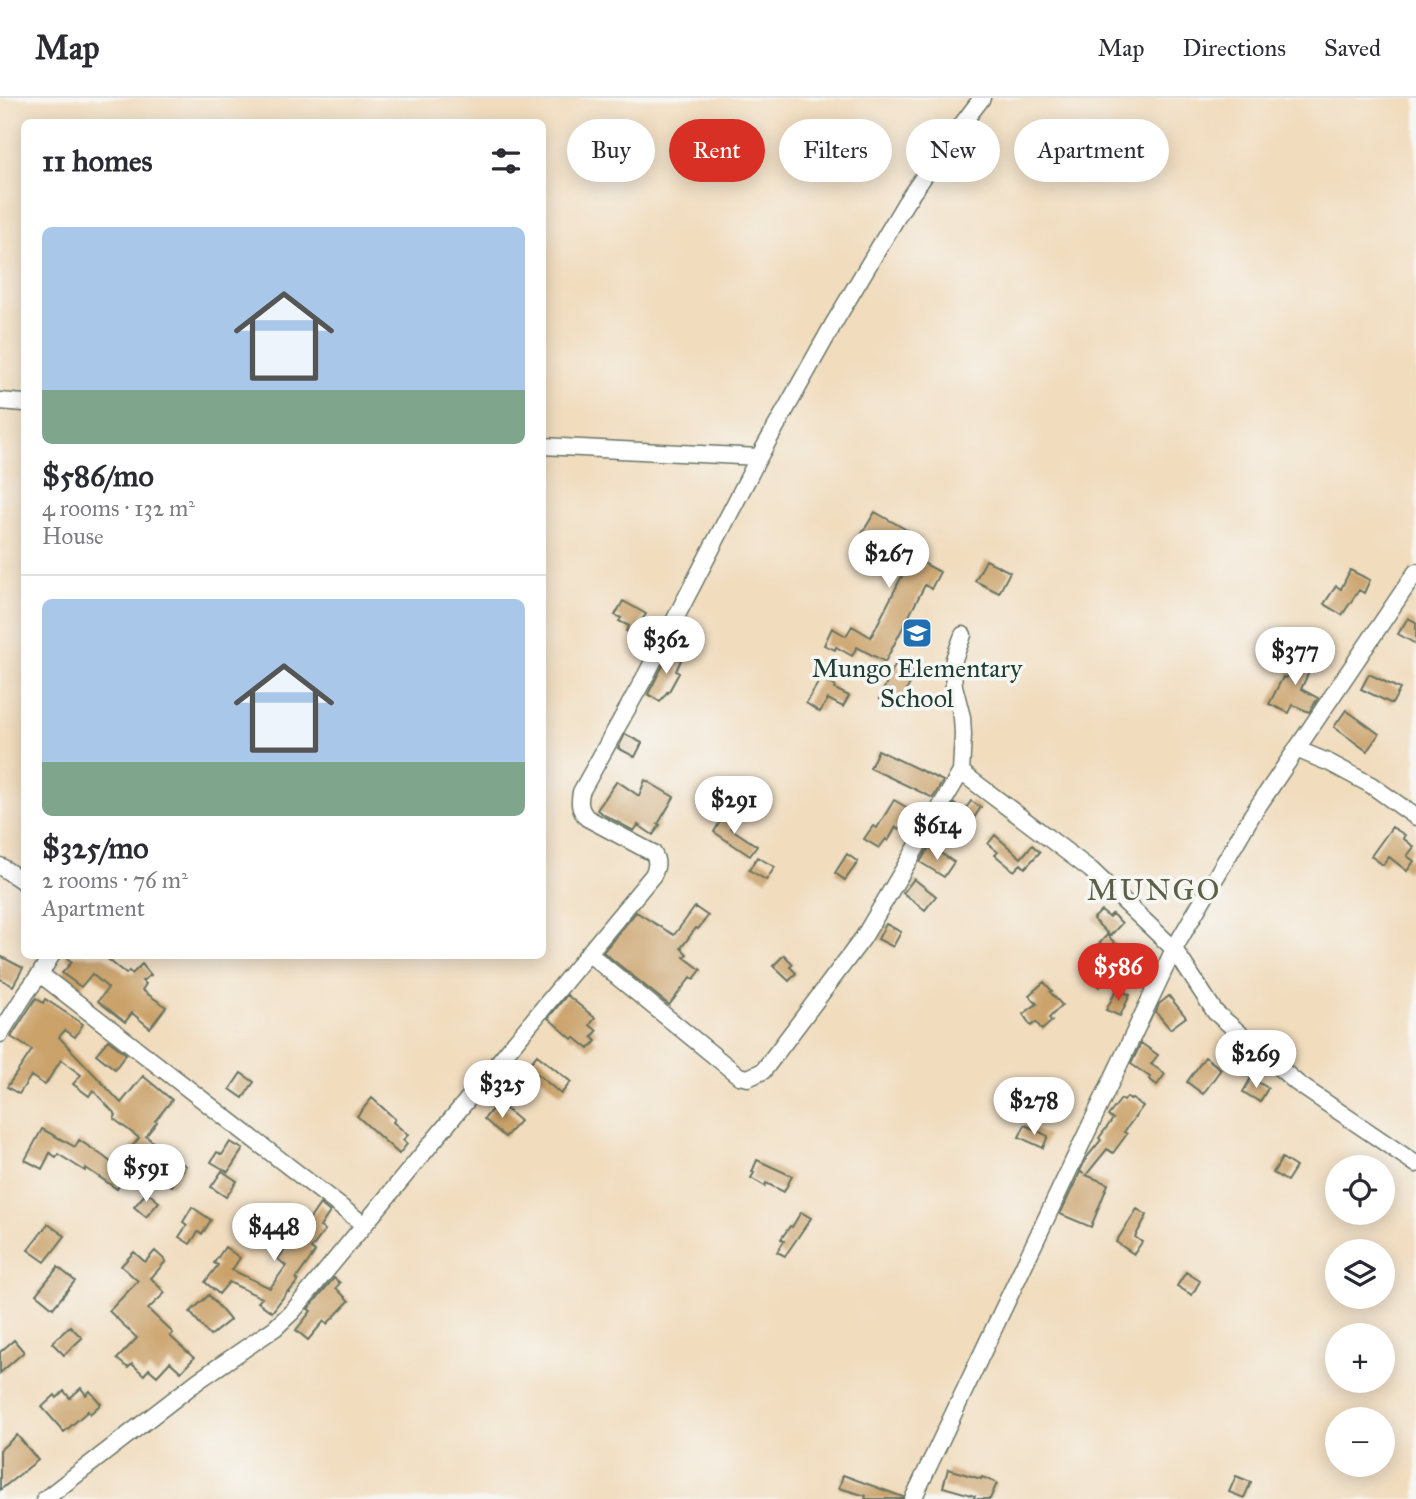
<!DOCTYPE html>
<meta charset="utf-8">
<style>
body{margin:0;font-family:"IM FELL Great Primer",serif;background:#f2f2f3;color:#2b2b33;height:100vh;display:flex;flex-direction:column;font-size:26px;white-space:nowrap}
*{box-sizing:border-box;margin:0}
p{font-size:23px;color:#7c7c81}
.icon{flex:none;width:38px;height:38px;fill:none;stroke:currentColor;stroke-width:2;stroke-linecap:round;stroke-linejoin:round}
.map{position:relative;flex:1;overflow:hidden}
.details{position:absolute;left:21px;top:21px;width:525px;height:840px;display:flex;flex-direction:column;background:#fff;border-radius:10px;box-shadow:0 4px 18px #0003}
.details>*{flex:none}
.guide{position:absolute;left:567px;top:21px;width:665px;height:63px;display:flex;gap:14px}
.buttons{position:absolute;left:1325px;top:1057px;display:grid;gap:14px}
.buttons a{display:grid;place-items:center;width:70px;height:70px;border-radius:50%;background:#fff;box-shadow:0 4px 18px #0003;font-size:35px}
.price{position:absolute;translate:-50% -60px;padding:0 16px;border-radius:24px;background:#fff;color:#222;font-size:23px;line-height:46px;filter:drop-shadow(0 2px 4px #0008)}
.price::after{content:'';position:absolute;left:50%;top:42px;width:21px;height:16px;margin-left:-10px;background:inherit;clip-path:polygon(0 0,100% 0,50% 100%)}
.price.selected{background:#d93025;color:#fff}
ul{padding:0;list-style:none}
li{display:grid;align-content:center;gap:14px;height:371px;padding:0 21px}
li+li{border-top:2px solid #e1e1e2}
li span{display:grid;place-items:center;height:217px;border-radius:10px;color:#555}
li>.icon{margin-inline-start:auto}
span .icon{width:126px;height:126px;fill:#fffc;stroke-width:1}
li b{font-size:30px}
h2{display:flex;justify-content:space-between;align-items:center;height:84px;padding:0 21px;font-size:30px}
.tag{padding:0 24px;border-radius:32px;background:#fff;box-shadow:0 4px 18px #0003;font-size:24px;line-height:63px}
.tag.selected{background:#d93025;color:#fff}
header{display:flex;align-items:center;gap:42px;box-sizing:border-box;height:98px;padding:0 35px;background:#fff;border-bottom:2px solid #e1e1e2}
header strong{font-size:33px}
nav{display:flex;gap:38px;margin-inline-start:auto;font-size:24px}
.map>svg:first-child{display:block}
</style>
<header>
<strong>Map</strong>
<nav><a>Map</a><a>Directions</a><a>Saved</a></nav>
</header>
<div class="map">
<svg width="1416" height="1401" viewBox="0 0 1416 1401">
<rect width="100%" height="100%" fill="#f6f6f2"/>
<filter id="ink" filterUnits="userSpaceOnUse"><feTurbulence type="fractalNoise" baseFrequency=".0143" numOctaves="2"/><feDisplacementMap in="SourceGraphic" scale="14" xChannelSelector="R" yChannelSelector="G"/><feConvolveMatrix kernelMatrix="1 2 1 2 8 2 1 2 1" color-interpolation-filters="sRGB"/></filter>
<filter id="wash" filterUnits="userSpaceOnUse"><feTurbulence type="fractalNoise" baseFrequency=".00686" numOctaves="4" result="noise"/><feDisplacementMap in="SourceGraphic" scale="28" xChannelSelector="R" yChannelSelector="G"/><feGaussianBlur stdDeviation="1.57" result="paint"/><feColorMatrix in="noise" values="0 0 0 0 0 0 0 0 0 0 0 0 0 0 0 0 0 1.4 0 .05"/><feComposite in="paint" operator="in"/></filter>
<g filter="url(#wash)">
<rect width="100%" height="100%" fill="#f1dcbd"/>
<g id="blocks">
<path fill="#cba26b" d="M875,414L921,440L910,458L940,474L931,491L925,487L885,564L857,549L852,558L836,549L835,552L824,547L832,530L846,538L852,528L871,539L906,470L874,451L877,447L861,437Z
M986,462L1010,474L999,495L975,483Z
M1350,472L1370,482L1364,495L1359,492L1342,517L1324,506L1336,488L1341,491Z
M623,503L646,516L639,527L646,531L640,541L626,533L629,528L619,523L621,520L615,517Z
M1408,520L1416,524V546L1398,536Z
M673,548L680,554L675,560L681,562L676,573L679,575L668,595L667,594L660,604L648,596Z
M1299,554L1315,561L1301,591L1318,600L1309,614L1293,607L1289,615L1269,606L1283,579L1286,580Z
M895,567L915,575L898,610L879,601Z
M1369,576L1400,591L1392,606L1361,591Z
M821,580L836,589L835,591L849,598L843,609L828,601L820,614L806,605Z
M1346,612L1379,636L1367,653L1334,629Z
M625,636L642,645L635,659L618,650Z
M878,652L943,683L933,700L870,670Z
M645,682L674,699L658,726L660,727L653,737L638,727L634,733L606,718L597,712L617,683L639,698Z
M894,702L911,712L899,731L896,729L888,743L886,741L879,750L864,741L873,728L877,730Z
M971,703L981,709L966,732L956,725L939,750L931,746L954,706L964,713Z
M724,717L734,723L730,730L757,748L750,758L714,734Z
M1392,729L1405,737L1403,740L1414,749L1407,758L1414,763L1407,773L1389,759L1383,767L1371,758Z
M995,737L1021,760L1032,747L1040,754L1025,770L1021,766L1014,773L995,757L998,754L988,746Z
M930,748L954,764L944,779L920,764Z
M847,756L858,764L845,782L835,775Z
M757,759L775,769L766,782L749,772Z
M914,781L936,798L925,812L903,795Z
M695,809L708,818L698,831L696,830L681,850L687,856L684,859L701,872L694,881L691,879L669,907L603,854L636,814L674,837Z
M1101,813L1109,819L1112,816L1122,825L1110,838L1093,821Z
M886,826L901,834L893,849L878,841Z
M1107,837L1131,861L1099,889L1085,873L1096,863L1089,857Z
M784,857L793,866L790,869L796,875L789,883L773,868Z
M0,858L23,870L13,888L0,881Z
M64,858H104L126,876L129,873L132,876L142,866L151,877L142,883L146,886L142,892L166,909L150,930L132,915L125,924L98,903L108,890L92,876L81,889L62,875L72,864Z
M1044,884L1052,893L1050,894L1062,907L1049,920L1052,923L1042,932L1036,924L1031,928L1023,916L1037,906L1029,897Z
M1117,891L1130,897L1120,918L1106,912Z
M567,897L595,920L590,927L597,933L592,939L596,943L589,951L574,939L572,941L548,920Z
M1169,898L1186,919L1170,931L1156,914L1159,906Z
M36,900L43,905L45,901L83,926L75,939L65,932L59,939L121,1005L143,978L172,1002L155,1023L157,1024L146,1038L162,1052L186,1068L172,1088L148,1071L151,1067L130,1051L139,1040L114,1021L116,1017L93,992L89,998L73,986L81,977L61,962L45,987L31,978L19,996L7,989L32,952L11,939Z
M108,942L126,956L115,971L96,956Z
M1141,945L1158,957L1151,966L1165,976L1157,987L1149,981L1150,979L1131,966Z
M537,957L571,984L561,996L528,968Z
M1205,959L1221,971L1203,996L1187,984Z
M241,975L254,984L243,1000L230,991Z
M1251,980L1268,990L1260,1004L1243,994Z
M1127,999L1131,1002L1132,1001L1143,1008L1124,1034L1127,1036L1113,1055L1107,1051L1086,1077L1108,1086L1091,1129L1060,1116L1080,1074L1084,1076L1080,1073L1087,1059L1101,1042L1099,1040L1113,1021L1108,1018L1121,1001L1124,1003Z
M372,1000L395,1021L393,1024L408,1037L403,1042L407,1046L399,1056L357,1018Z
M498,1004L520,1023L505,1039L484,1021Z
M1025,1027L1048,1038L1043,1050L1019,1039Z
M42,1031L75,1049L79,1042L103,1058L122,1073L120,1076L125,1079L117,1091L86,1070L85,1073L58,1056L56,1059L50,1055L42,1071L25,1062Z
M230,1044L243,1051L228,1074L211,1064L217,1054L222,1057Z
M1282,1060L1296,1069L1287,1083L1273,1075Z
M757,1062L792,1078L784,1094L766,1085L765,1088L751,1080L754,1075L752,1074Z
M222,1073L237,1083L226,1099L211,1089Z
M147,1094L159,1104L146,1119L134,1109Z
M320,1106L330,1114L320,1129L325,1132L311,1151L315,1154L296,1181L298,1183L289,1194L288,1193L272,1214L258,1204L262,1200L229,1184L219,1196L205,1184L218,1167L214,1165L225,1149L240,1160L232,1172L270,1190L286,1168L278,1161L286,1151L275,1143L282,1132L293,1140L307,1120L309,1122Z
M192,1109L211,1122L202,1136L198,1134L190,1146L179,1139L187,1127L183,1124Z
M1137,1111L1147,1117L1135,1139L1142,1144L1134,1156L1116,1144Z
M801,1114L811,1120L785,1158L777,1154L784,1143L781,1141L790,1128L792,1129Z
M48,1126L65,1138L45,1164L28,1152Z
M155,1153L166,1163L151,1180L165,1195L148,1211L173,1235L170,1238L194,1260L181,1274L170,1264L157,1278L149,1271L144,1277L132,1266L128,1270L117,1261L137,1240L109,1213L138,1183L121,1168L134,1154L145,1164Z
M58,1169L75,1183L53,1210L36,1196Z
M1186,1174L1200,1183L1192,1197L1177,1188Z
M334,1180L340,1185L336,1190L349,1203L327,1226L324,1223L308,1242L296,1232L311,1213L308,1211Z
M209,1197L230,1222L210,1238L190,1214Z
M70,1228L82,1240L64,1257L52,1245Z
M14,1242L24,1254L0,1275V1254Z
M81,1290L86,1297L90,1293L101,1306L90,1316L88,1313L64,1334L42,1309L55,1297L57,1300L64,1293L70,1300Z
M17,1337L38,1362L0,1392V1352Z
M948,1371L981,1381L982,1379L997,1385L990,1401H973L975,1398L943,1389Z
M843,1377L903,1399V1401H865L866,1398L839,1390Z
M1236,1378L1251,1384L1244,1400L1229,1394Z"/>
</g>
</g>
<g filter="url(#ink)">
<use href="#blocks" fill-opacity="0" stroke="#687564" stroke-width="2"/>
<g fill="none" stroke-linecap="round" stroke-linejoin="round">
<g stroke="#687564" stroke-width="19">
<path id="minor" d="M0,303L24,305
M542,348L759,359
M1296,651L1330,665L1371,687L1416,719
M961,674L1091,772L1174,851L1215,914L1297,985L1416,1066
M0,768L24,784
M588,855L739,978L748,980L763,973L863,840L961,674L963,637L962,619L954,588L953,574L954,561L963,537
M40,876L51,858
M0,936L26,895L40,876L363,1126
M45,1401L199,1282L275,1230L293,1213L653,777C657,769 658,763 653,755L587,720C579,711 579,705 581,694L646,577L759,359L834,225L906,104L941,54L982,0
M913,1401L1174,851L1252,717L1416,474"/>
</g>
<use href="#minor" stroke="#fff" stroke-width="16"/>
</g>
</g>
<defs>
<g id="school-square" transform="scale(1.575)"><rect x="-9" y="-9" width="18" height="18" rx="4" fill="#1f6fb2" stroke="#f6f6f2"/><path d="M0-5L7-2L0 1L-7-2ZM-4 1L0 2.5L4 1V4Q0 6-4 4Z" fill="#fff"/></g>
</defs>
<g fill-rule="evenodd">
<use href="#school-square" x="917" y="535"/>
</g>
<g text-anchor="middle" stroke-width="7" stroke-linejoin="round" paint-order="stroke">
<g font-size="26" fill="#1f3d34" stroke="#f6f6f2">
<text x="917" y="579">Mungo Elementary<tspan x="917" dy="30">School</tspan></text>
</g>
<g font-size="30" letter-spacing="2" fill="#5b6047" stroke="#f6f6f2">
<text x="1154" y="802">MUNGO</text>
</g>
</g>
</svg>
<div class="buttons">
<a><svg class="icon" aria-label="locate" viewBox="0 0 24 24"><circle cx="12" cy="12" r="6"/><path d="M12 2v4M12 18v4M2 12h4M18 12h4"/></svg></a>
<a><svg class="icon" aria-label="layers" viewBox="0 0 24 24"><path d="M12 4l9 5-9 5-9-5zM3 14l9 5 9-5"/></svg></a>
<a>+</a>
<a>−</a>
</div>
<b class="price" style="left:889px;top:492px">$267</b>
<b class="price" style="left:666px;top:578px">$362</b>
<b class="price" style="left:1295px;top:589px">$377</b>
<b class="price" style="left:734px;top:738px">$291</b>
<b class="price" style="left:937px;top:764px">$614</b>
<b class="price selected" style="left:1118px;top:905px">$586</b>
<b class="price" style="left:1256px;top:992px">$269</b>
<b class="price" style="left:502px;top:1022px">$325</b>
<b class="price" style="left:1034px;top:1039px">$278</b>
<b class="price" style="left:146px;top:1106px">$591</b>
<b class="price" style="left:274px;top:1165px">$448</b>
<div class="guide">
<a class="tag">Buy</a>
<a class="tag selected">Rent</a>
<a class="tag">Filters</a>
<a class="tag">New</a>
<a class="tag">Apartment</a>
</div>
<section class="details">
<h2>11 homes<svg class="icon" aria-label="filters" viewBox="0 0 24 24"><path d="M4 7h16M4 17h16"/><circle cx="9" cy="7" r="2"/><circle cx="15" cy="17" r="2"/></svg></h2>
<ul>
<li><span style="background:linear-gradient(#a9c7e8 75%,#7fa58c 0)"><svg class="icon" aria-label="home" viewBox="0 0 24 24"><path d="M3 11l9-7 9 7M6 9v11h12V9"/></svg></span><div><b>$586/mo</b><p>4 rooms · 132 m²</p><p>House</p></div></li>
<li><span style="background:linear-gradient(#a9c7e8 75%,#7fa58c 0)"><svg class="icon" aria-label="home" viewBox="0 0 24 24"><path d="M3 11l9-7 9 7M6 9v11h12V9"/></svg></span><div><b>$325/mo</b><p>2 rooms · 76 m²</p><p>Apartment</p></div></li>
</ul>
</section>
</div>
